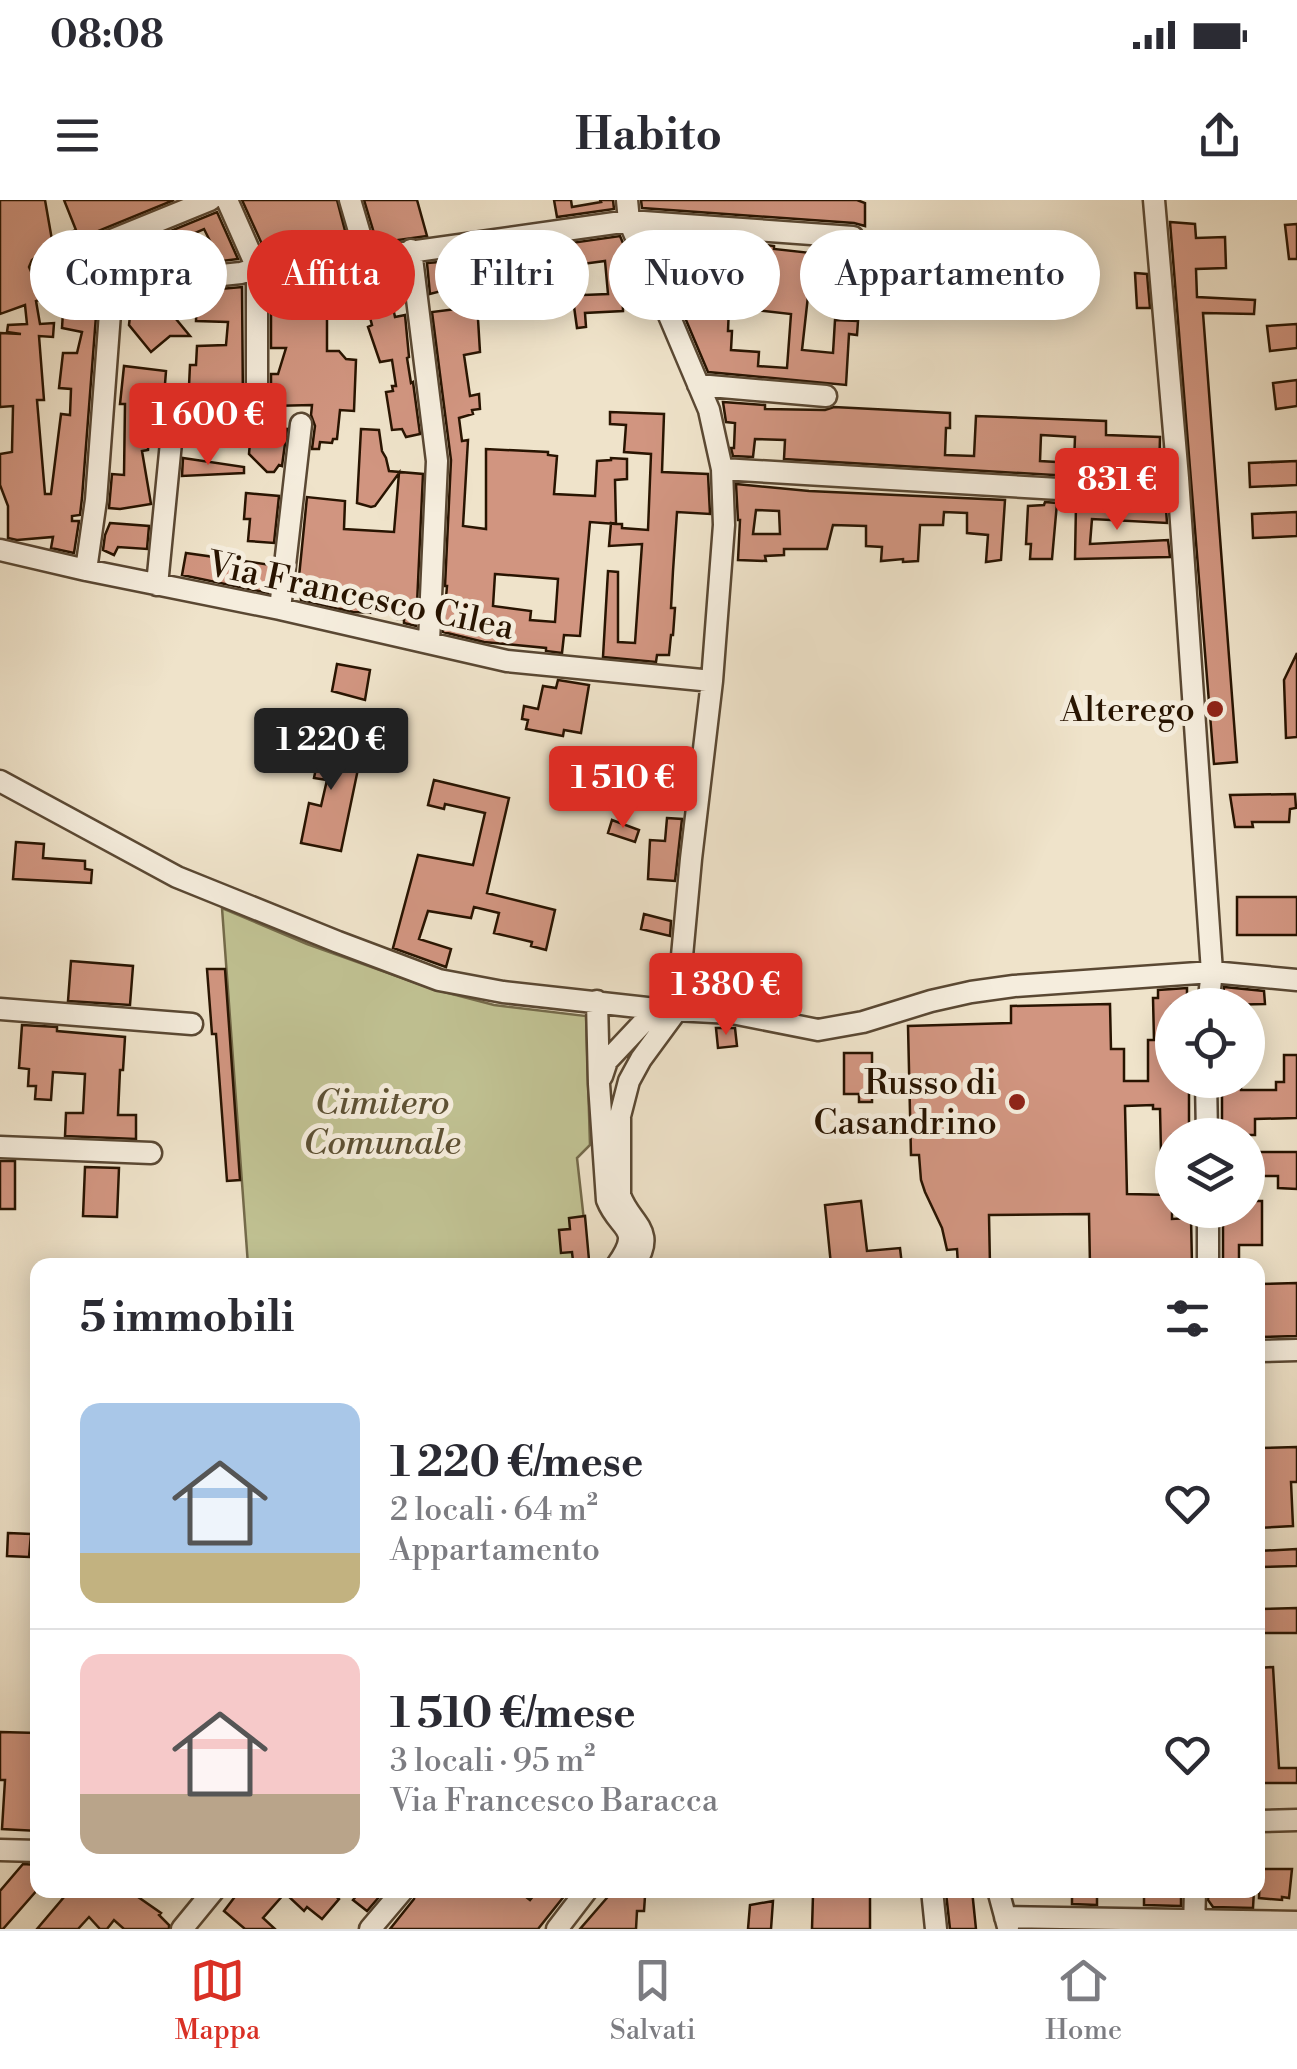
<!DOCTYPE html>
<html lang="it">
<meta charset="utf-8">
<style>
body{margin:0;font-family:"Libre Bodoni",serif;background:#f7f7f7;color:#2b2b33;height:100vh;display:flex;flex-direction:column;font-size:38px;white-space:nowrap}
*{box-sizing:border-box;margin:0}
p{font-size:32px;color:#7c7c81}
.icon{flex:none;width:55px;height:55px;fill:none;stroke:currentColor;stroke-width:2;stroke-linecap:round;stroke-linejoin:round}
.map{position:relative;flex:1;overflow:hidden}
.side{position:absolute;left:30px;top:1058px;width:1235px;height:640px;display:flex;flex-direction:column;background:#fff;border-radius:20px;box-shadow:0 5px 25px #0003}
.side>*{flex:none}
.top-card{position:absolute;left:30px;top:30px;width:1238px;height:90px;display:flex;gap:20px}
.tools{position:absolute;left:1155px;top:788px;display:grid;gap:20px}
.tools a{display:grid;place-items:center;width:110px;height:110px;border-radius:50%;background:#fff;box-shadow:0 5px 25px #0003;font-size:50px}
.price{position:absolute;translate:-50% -85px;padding:0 22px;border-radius:10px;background:#d93025;color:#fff;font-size:32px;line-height:65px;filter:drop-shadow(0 2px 5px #0008)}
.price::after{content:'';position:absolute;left:50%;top:60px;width:30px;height:22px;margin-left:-15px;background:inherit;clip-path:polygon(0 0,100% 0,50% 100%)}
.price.selected{background:#222;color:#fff}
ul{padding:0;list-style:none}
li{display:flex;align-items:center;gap:30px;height:250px;padding:0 50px}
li+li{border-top:2px solid #e1e1e2}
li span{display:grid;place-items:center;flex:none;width:280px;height:200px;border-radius:20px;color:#555}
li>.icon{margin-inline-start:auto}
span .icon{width:120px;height:120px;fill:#fffc;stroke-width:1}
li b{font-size:42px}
h2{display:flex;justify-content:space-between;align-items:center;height:120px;padding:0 50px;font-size:42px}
.chip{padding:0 35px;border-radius:45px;background:#fff;box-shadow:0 5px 25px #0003;font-size:35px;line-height:90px}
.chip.selected{background:#d93025;color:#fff}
.status{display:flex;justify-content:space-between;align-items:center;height:70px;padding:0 50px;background:#fff;direction:ltr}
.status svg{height:28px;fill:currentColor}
header{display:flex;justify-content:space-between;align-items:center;height:130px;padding:0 50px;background:#fff;font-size:45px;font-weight:700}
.dock{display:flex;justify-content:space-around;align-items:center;height:140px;border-top:2px solid #e1e1e2;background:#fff;font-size:28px;color:#7c7c81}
.dock a{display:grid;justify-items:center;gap:5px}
.dock .selected{color:#d93025}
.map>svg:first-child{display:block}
</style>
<div class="status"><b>08:08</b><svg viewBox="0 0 49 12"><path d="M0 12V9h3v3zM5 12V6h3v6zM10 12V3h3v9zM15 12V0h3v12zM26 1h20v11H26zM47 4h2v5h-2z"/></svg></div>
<header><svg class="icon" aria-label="menu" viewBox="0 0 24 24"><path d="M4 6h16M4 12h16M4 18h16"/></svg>Habito<svg class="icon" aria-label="share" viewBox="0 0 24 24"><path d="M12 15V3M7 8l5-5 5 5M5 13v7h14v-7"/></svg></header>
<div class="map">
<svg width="1297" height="1729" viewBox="0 0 1297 1729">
<rect width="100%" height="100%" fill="#efe3ca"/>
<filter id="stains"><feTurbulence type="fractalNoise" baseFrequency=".002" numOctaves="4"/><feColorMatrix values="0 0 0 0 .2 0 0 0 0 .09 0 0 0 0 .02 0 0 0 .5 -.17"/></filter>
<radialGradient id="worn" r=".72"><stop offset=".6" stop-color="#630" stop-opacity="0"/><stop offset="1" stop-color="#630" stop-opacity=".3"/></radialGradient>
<path fill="#c0c192" stroke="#746a4a" stroke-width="2.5" d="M222,708L307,744L433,789L494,805L586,816L590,945L577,958L589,1065H248Z"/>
<path fill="#d19580" stroke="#281401" stroke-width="2.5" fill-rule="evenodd" d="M0,0H45L52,40L76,30L64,0H174L37,56L32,60L29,67L34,78L40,81H48L217,12L238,59L198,64L196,58L215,51L204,29L112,69L113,73L105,78L36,101L40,124L54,123L53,137L39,136L44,200H37L45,294H51L61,214L70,215L71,189L59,188L63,153H77L82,132L62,128L64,96L97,103L82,298L80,315L72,316V321H79L74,353L51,348L53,337L17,340L8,338V306L0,285V254L12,252L13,206L0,207V133L21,134L7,132L8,125L27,124L25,105L0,114Z
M242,0H337L349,46L266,53Z
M364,0H417L427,36L377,43Z
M554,0H571L572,7L601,2L600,0H613L614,9L557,17Z
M641,0H857L865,3V26L854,23L642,8Z
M1170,22L1195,24L1196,38L1225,37L1226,68L1196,69L1197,97L1255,100L1254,114L1203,113L1237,562L1214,564Z
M1297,24V59H1289L1285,25Z
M620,36L636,74L622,76L623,111L585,113L586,127L577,128L571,85L539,83L541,106L511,108L509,75L475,83L473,79L465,80L459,59ZM605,61L608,94L584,95L582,64Z
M653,37L712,41L711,59L672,56L698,119L702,64L748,68L750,43L774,46V49L819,54L820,50L851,53L846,100L808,96L802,150L833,153L835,120L858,121L857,135L849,134L846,185L708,172L653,42ZM729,107L791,114L787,168L758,166L759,152L731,150L732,131H728Z
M440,62L445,90L430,94L427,63Z
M399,67L393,69L403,100L392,103L395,117L405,115L409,157L407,158L411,183L413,182L420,234L406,237L402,229L392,230L386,192L393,191L392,186H396L392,160L380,162L368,127L372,125L368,110L375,107L372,93L378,90L373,71Z
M1135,73L1147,74L1150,108H1137Z
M313,77V99L338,98L337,113H327V151H339L346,159L356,160L354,211L340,210L337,239H333L332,243L320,242L319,249H312L315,226L311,215L312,205L271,206V174H278L286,148H271V81Z
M242,87L243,206L150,207L148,250L142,251L151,304L120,309L109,308L112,274L124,275L125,204H120L124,166L166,171L165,184L189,186L190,165H196L197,146L226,145L228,122L196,121L197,91Z
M155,96H157L190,136H170L151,152L129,125L130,116Z
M504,103L506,115L478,119L480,152L464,155L470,196L479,194L480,209L472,210L473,214L459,218L462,241L468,240L463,326L486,329V249L548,252V255L557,256L554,294L595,296L597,261L611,260V258L627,259V279L615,280L616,324H622V328L648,330L651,254L624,252L626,225L610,224V212L664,214L662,272L708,274L710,314L677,312L673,371L671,408H675L673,435H671L669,455H657L656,462L603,457L608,371L618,372V442L635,443L642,344L609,346L611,323L616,324L590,322L580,436L564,435L562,453L546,451V448L484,442L443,432L447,386H445L451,260L432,112ZM495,374L558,379L555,422L530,420L531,411L493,406Z
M1297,124V148L1270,151L1267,126Z
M1297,180V206L1276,209L1273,183Z
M723,202L765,205V209L825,210L834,207L950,213V228H946L945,255L974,256L976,216L1106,221V235L1160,237L1159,275L1104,274V278L784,259L785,240L755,239L753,257L733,256L731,248H734L735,223L726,222ZM1041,235L1075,237L1074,263L1040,261Z
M259,227L287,229L282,266L279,265L274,272H267L249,254L250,242H259Z
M361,229L379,230L382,251L386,258L389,271L423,274L416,426L404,423V419H398L399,414L353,412L301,400L299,377L307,297L345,301L344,329L394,332L399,273L375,306L371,307L357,303Z
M183,258L244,267V273L182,276Z
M1297,261V285L1250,287L1249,263Z
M736,284L809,291L1005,300L1001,360L986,362L988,335L967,333V313L944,312L943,325H920L918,361L903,362V359L881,361L882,347L866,346V326L833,325L827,349H784V355L765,356L766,361L738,360L740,320H738ZM756,310L779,311L780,334H753Z
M246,293L279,296L274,343L248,341L250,319H244Z
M1045,302L1057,303L1052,359H1030L1031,344H1026L1028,306L1044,305Z
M1076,304L1166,309L1167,323L1092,319L1090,344L1168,340L1170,357L1075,359Z
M1297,312V336L1253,338L1252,314Z
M110,323L149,326L147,349L118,347L114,355L103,350L105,335Z
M186,353L271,365L268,393L182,375Z
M1297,453V537L1286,538L1284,480Z
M337,464L370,470L365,500L332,491Z
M558,480L589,485L581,533L564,530L563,536L526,529L528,520L522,519L524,506L538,509L543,486L556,488Z
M325,523L348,529L341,565L358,569L341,651L301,643L309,603L321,606L327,580L314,578Z
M434,580L509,598L487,693L555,710L546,750L531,746L532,742L494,733L499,713L474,707L471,718L428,711L419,739L451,749L446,767L393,748L418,655L473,665L485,613L445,604L444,609L428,605Z
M1295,594L1296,608L1290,609L1289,622H1252L1253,627H1235L1230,595Z
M667,618L682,619L675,681L648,679L650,640L665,641Z
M612,620L639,630L635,642L608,633Z
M16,642L44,644L43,658L85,661V669L92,670L91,683L13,679Z
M1237,697H1297V735H1237Z
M644,714L671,721L670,736L641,729Z
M71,761L133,766L130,805L68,801Z
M207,769H225L240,980L227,981L216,834H212Z
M1224,787L1264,791L1265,804L1222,805Z
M1187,788V805H1172V880H1189V935H1172V953H1161L1160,909H1153V905L1125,906L1127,994L1172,995V1019L1191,1018L1192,1065H1090L1089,1014L989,1015L990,1065H958L957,1049L947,1050L942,1028L925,992L921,980L919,955H911L908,826L1011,823V806L1110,804L1111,849H1124V881H1148V840H1154L1153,798H1158V790Z
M22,825L57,827V831L125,837L123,870H120L118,915H136V939L65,936L66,913H83L85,874L53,872L51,900L35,899L36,886H28L29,869L19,868Z
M716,828H735L737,846L718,848Z
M844,853H872V902H859V894H844Z
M1284,855H1297V918L1255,919V935H1222V880H1241V890H1276V882H1284Z
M1248,952H1297V989L1278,988V976H1248Z
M0,961H15V1009H0Z
M85,967L119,968L117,1017L83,1016Z
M861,1001L867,1051L900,1048L902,1065H831L825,1005Z
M1248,1001H1262V1045H1239V1065H1223V1010H1248Z
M585,1016L589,1060L573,1061L572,1052L561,1053L559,1030L570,1029L569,1018Z
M1297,1083V1136L1258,1137V1084Z
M1297,1247V1282H1291L1293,1326L1258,1328V1248Z
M8,1333L31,1334L29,1357L7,1356Z
M1297,1349V1366L1258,1367V1351Z
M1297,1408V1433H1258V1409Z
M1273,1467L1279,1568H1297V1583H1258V1468Z
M0,1532L38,1533V1631L2,1629L5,1580H0Z
M23,1664L38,1665V1689L3,1729H0V1691Z
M1260,1669H1292L1289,1698L1282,1697V1700L1259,1698Z
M70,1690H128L161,1713L159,1715L169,1725V1729H124L114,1720L107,1729H100L89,1717L78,1729H37Z
M240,1690H329L339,1699L322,1719L307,1707L304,1711L285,1693L263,1718L275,1729H245L224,1711Z
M361,1690H385L367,1711L353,1700Z
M416,1690H517L530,1700L538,1690H569L538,1729H390L414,1699Z
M972,1690L976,1729H950L946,1693Z
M1072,1690H1092V1696H1097V1705L1072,1704Z
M1144,1690H1181V1706L1144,1705Z
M1209,1690H1254L1253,1708L1213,1707L1208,1700Z
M612,1692L645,1696L644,1711H637L636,1729H580Z
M813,1695L870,1696V1729H812Z
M773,1701L771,1729H748L750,1705Z"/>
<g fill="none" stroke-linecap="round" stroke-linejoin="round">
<g stroke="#5a4833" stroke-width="25">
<path id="minor" d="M227,0L257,68V205
M350,0L367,58
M627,0L629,21L709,210L722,269L724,325L712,481L691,659L677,810L641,859L629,881L620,916V995C630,1024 658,1030 634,1065
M1154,0L1178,278L1212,772L1208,805
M411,50L437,261L429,442
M43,68L210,0
M698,185L826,196
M722,269L1178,296
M0,350L86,370L280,409L507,461L712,481
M86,370L96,300L111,100L116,86L241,73L257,68L367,58L629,21L853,37
M157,385L173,222
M280,409L301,224
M0,581L177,677L338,742L439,780L503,792L656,809L732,813L818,830L863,822L931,801L971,792L1014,786L1212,772L1297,780
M597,801L599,884L607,1000C619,1031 644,1026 617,1065
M0,809L192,824
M602,876L607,861L656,809
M1206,880L1207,935
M0,947L151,953
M1208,1010V1065
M1258,1151L1297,1150
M1258,1621L1297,1620
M0,1650L38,1651
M932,1690L936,1729
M998,1690L1008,1727
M1005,1717L1297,1722
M182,1729L214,1690
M370,1729L403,1690
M557,1729L587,1690
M1194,1729L1195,1690"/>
</g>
<use href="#minor" stroke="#f5eddd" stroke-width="20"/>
</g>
<g fill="#8f2418" stroke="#f5eddd" stroke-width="4">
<circle cx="1215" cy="509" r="10"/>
<circle cx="1017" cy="902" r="10"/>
</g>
<g text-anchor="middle" stroke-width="10" stroke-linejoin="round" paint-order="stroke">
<g font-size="35" fill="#281401" stroke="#f5eddd">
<text transform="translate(361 395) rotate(12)" y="12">Via Francesco Cilea</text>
</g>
<g font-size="35" fill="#281401" stroke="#f5eddd" text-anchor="end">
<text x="1195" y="521">Alterego</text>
<text x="997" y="894">Russo di<tspan x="997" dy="40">Casandrino</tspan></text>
</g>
<g font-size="35" font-style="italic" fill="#5d5134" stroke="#f5eddd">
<text x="382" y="914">Cimitero<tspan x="382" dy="40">Comunale</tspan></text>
</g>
</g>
<rect width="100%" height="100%" filter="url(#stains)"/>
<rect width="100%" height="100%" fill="url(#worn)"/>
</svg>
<div class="tools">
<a><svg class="icon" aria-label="locate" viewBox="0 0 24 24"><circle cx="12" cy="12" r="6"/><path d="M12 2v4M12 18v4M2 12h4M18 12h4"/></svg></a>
<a><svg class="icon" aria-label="layers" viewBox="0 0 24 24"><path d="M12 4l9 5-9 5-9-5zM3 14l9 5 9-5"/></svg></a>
</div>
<b class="price" style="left:208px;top:268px">1 600 €</b>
<b class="price" style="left:1117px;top:333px">831 €</b>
<b class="price selected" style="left:331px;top:593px">1 220 €</b>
<b class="price" style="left:623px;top:631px">1 510 €</b>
<b class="price" style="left:726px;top:838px">1 380 €</b>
<div class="top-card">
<a class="chip">Compra</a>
<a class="chip selected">Affitta</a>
<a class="chip">Filtri</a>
<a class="chip">Nuovo</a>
<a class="chip">Appartamento</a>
</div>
<section class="side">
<h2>5 immobili<svg class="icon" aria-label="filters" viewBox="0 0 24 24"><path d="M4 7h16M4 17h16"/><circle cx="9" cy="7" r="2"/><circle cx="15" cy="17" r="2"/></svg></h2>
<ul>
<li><span style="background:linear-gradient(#a9c7e8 75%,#c2b280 0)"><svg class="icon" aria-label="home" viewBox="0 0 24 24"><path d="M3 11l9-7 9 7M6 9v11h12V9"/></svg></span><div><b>1 220 €/mese</b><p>2 locali · 64 m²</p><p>Appartamento</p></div><svg class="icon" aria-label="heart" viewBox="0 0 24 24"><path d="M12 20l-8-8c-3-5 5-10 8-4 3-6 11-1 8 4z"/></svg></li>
<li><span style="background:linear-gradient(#f6c9c9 70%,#b9a48a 0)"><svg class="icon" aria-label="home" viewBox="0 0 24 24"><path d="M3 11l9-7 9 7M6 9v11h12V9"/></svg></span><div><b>1 510 €/mese</b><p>3 locali · 95 m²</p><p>Via Francesco Baracca</p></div><svg class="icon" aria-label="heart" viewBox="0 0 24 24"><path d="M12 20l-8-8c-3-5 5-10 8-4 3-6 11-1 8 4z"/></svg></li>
</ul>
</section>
</div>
<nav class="dock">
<a class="selected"><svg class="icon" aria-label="map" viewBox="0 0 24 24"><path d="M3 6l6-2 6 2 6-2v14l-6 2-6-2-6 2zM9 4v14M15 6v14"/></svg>Mappa</a>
<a><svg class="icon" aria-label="saved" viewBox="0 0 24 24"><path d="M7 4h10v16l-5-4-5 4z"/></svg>Salvati</a>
<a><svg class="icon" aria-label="home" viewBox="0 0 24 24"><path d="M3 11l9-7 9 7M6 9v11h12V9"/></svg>Home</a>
</nav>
